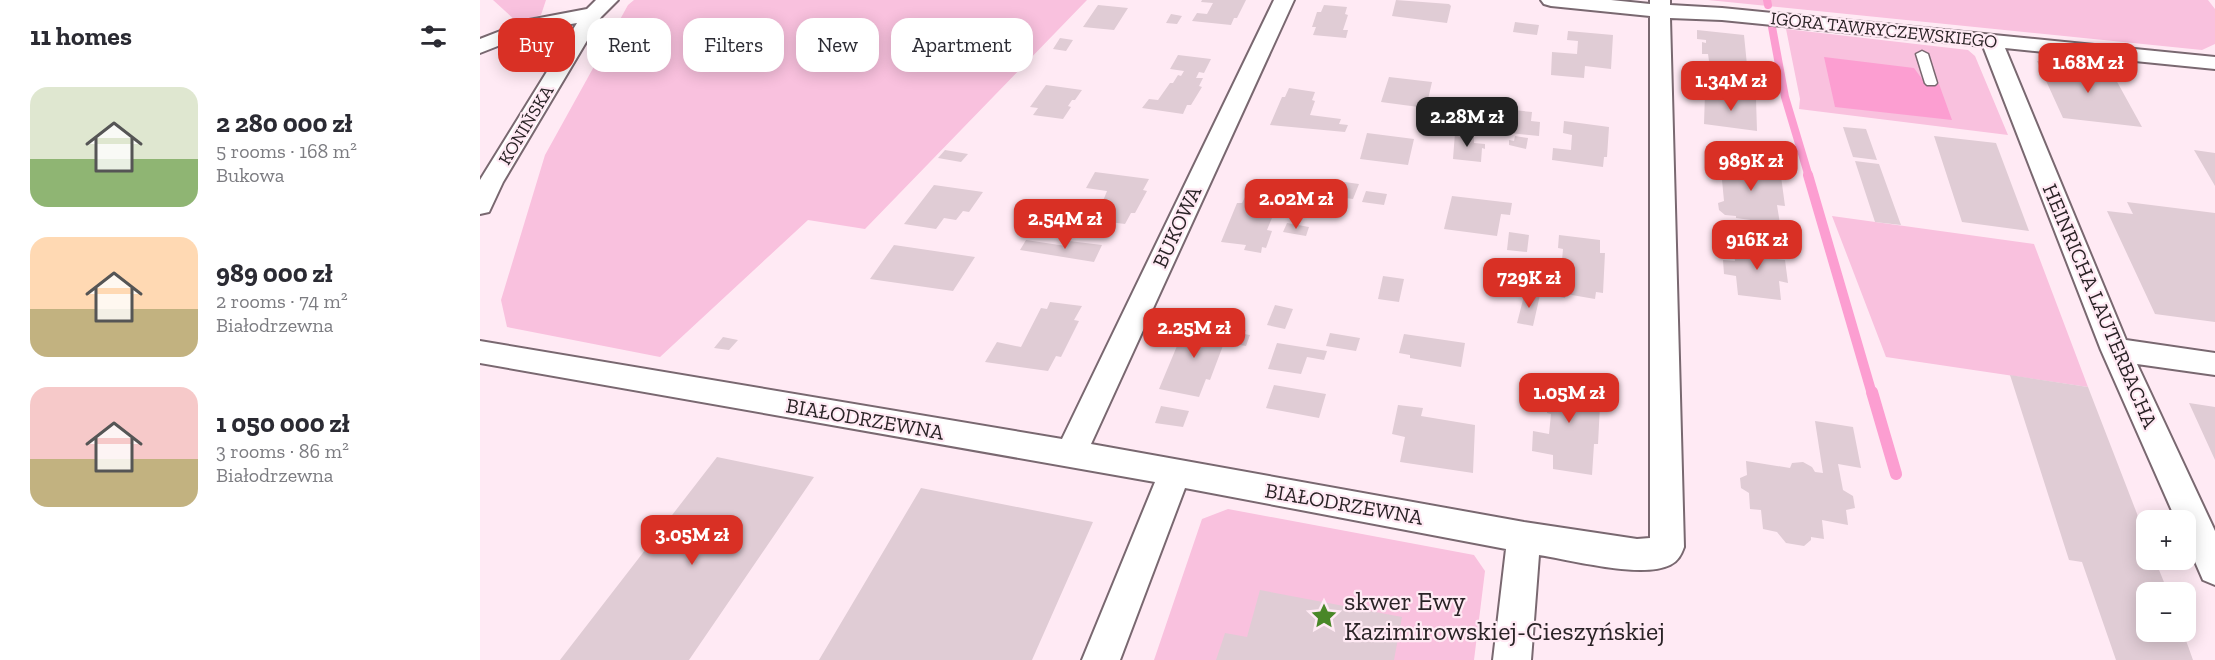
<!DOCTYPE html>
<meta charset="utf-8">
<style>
body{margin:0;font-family:"Zilla Slab",serif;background:#f7f7f7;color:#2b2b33;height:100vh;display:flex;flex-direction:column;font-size:22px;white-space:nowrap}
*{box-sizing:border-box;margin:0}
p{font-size:20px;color:#7c7c81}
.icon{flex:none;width:33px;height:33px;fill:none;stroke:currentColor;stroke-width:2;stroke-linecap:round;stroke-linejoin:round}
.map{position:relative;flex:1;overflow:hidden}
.details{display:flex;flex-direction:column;background:#fff;width:480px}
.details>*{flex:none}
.banner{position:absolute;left:18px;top:18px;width:570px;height:54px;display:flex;gap:12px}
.controls{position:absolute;left:1656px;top:510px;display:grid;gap:12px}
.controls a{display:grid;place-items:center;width:60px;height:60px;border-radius:12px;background:#fff;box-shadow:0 3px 15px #0003;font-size:30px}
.price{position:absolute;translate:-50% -51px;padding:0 14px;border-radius:12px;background:#d93025;color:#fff;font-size:20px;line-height:39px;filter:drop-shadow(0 2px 3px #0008)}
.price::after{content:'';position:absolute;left:50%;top:36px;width:18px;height:14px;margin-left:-9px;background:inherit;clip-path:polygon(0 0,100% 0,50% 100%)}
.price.current{background:#222;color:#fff}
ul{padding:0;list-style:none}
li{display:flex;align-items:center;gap:18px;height:150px;padding:0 30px}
li span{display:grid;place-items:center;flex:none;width:168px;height:120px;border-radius:18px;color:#555}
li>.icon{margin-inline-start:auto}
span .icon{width:72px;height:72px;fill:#fffc;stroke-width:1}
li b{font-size:26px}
h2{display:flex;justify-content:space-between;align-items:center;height:72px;padding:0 30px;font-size:26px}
.tag{padding:0 21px;border-radius:18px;background:#fff;box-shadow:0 3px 15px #0003;font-size:21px;line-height:54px}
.tag.current{background:#d93025;color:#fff}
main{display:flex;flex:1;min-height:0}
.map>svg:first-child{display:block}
</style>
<main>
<section class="details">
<h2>11 homes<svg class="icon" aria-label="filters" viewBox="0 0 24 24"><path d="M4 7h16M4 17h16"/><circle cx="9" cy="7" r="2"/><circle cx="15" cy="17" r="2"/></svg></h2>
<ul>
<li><span style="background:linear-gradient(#dfe7d0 60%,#8fb573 0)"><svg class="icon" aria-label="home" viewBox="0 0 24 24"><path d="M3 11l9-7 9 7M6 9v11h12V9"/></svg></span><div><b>2 280 000 zł</b><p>5 rooms · 168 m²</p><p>Bukowa</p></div></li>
<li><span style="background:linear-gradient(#ffd9b3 60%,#c2b280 0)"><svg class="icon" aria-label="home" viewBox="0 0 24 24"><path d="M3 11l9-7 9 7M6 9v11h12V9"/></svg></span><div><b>989 000 zł</b><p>2 rooms · 74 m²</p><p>Białodrzewna</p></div></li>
<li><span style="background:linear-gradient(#f6c9c9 60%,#c2b280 0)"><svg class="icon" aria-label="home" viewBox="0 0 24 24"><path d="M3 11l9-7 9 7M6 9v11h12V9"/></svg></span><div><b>1 050 000 zł</b><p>3 rooms · 86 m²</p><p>Białodrzewna</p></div></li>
</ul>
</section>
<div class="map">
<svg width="1735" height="660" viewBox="0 0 1735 660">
<rect width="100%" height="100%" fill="#ffeaf4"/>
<path fill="#f9c1de" d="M13,0H66L61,15L37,22Z
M154,0H607L385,229L328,220L180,357L27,327L21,300L65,155L148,5Z
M1228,0H1728L1735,9V44L1722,50Z
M1306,29L1488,50L1495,56L1528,135L1319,109L1320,99Z
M1352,216L1554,244L1608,387L1406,357Z
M748,509L994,555L1005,571L994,660H674L722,519Z"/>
<path fill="#fc9ed1" d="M1344,57L1434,68L1445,83L1459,84L1472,120L1355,107Z"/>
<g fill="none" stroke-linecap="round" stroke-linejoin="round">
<path stroke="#fc9ed1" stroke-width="8" d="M1287,0L1288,5
M1292,27L1305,97L1329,177"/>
<path stroke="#fc9ed1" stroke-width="10" d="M1328,175L1392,394"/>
<path stroke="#fc9ed1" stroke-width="12" d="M1392,392L1416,474"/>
</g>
<path fill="#e0ccd5" d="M722,0H766L757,18H754L751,25L712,21L717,13L727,14L733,3L721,2Z
M916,0L969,4L971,6L967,23L912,16Z
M618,5L648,8L634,30L603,27Z
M844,5L867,7L865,14L868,15L863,30H868L866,38L833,35L836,27H832L837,12H841Z
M691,14L702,16L697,24L686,23Z
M1035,22L1059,25L1057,35L1033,32Z
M1217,30L1264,35L1267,65L1229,61L1228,54H1222V42L1226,43V40L1217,39Z
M1088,31L1133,35L1131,69L1105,66L1104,78L1071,75L1072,52L1097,54L1098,41L1087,40Z
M580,38L593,40L586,51L573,49Z
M698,55L731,59L724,73L719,72L716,78H723L719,86L722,87L711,105H707L703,114L662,108L669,99L678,100L690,83H693L698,75L701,76L704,71L690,69Z
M1557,61L1630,69L1662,127L1583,118Z
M909,77L952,82L946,108L901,102Z
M566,85L602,90L595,100H592L588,106L591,107L583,119L553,115L558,108L550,107Z
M809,88L835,92L832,100L835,101L830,115L861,119L859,124L868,125L865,132L790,125L802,97H805Z
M1225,93L1276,99L1277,131L1224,124Z
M1003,110L1016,111L1014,121L1000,120Z
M1033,110L1052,112L1051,121L1060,122L1059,136L1030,133Z
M1084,121L1129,127L1127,157H1124L1123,167L1072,160L1073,148L1091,150L1092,135L1083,133Z
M1363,127L1386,129L1397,160L1373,157Z
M887,133L934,139L928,165L880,159Z
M975,133L994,135V143L1005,144V149L1002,148L1001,162L973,159Z
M1035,136L1048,138L1046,149L1029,145V140L1034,141Z
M1454,136L1516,143L1549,231L1482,222Z
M465,150L488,154L481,162L458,158Z
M1714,150L1735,153V186Z
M1234,161L1300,169L1305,206L1297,205L1300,224L1256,218V216L1245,215L1239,210L1238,203L1244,201L1242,180L1236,176Z
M1375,161L1399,164L1421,225L1395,222Z
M615,172L669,179L663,190L667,191L655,213H651L645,224L607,219L614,205L621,206L627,191L606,188Z
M843,179L879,184L873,199L837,194Z
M454,185L503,192L489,212L483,211L476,220L464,218L456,229L424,224Z
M886,191L907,194L904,205L882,202Z
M767,193L795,197L792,207L796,208L787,230L792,231L786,248L782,247L781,253L764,250L766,245L741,242L757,203H762Z
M972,196L1032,203L1030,215L1021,214L1017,236L964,229Z
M1647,202L1735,213V322L1675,314L1627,211L1653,214Z
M807,223L829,227L826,236L803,232Z
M1029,232L1049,235L1047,252L1027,250Z
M1079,235L1120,240V253H1125L1123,293L1116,292L1115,299L1086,294L1085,298L1074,296V271L1081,272L1083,249L1078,248Z
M546,240L586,246L589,241L622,245L614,262L540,250Z
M1253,242L1294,247L1296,259L1305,260L1308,283L1299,281L1301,300L1258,295L1256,276L1244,274L1243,260L1255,261Z
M414,245L495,257L473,291L390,279Z
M903,276L924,279L919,302L898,299Z
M1045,292L1060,295L1053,326L1037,323Z
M570,302L602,306L594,320L599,321L581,357L576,356L568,371L505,362L517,342L541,347L561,308L567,309Z
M795,305L813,309L805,329L787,325Z
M707,322L746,328L741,342L736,341L744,343L730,380L726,379L719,397L679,389Z
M748,327L766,330L764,334L770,335L766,346L743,342Z
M850,333L880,338L876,351L846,346Z
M924,334L985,343L981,367L930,358V355L919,353Z
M243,337L258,340L249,350L234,348Z
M797,343L847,351L844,360L827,357L821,374L788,369Z
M1530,375L1608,387L1666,537V560H1675L1688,592H1666V632H1703L1713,660H1636L1602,562L1589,560Z
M1052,376L1121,386L1118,444H1114L1112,475L1073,469V455L1052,451L1053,431L1069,434L1071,414L1067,413V395L1051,393Z
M794,385L846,394L839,418L786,408Z
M1709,403L1735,407V460Z
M918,405L943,408L941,416L995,425L993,473L920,462L925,437L912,434Z
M681,406L709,411L703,427L675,423Z
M1335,421L1373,427L1381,468L1358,464L1363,490L1373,496L1375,508L1366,510L1368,525L1342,520L1344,539L1331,537V540L1324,546L1306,543L1297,532L1283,529L1281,510L1270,509L1269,493L1261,488L1260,478L1267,475L1266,461L1310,468L1312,463L1323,462L1332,467L1335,472L1343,473Z
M237,457L334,477L209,660H80Z
M441,488L613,522L552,660H339Z
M780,590L922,617L914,660H736L745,633L767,637Z"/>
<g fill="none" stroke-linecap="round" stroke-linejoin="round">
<g stroke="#796870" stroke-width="3">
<path id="service" d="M1442,51L1448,54L1457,83L1455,85H1447L1445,83L1436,54Z"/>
</g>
<g stroke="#796870" stroke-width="4">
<path id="minor" d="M116,0H138L121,17L23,182L9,212L0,214V180L97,23L61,29L0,53V39L49,20L107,9Z
M794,0H814L611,444L1044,522L1157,539L1170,538V16L1071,6L1064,4L1061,0H1131L1170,4V0H1190V5L1242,8L1735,57V69L1525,48L1646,340L1735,353V375L1657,364L1735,531V585L1723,580L1706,541V520H1696L1621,350L1503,46L1242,20L1190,18L1204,547C1201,555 1198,561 1190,565C1161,579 1092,560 1059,555L1051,660H1013L1026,549L705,488L640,660H602L675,482L0,363V341L582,439Z"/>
</g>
<use href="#service" fill="#fff" fill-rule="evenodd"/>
<use href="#minor" fill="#fff" fill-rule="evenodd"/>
</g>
<defs>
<g id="sight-bare" transform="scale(2.07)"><path d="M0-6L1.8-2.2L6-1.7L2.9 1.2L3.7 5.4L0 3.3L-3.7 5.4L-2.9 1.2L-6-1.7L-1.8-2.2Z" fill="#498727" stroke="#ffeaf4" stroke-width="2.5" paint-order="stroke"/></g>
</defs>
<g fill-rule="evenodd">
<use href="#sight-bare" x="844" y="616"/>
</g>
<g text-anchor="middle" stroke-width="4.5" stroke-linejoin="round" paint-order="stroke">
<g font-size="18" fill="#2a2326" stroke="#ffeaf4">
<text transform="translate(1404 30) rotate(6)" y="6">IGORA TAWRYCZEWSKIEGO</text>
<text transform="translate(46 125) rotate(-59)" y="6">KONIŃSKA</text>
</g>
<g font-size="21" fill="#2a2326" stroke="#ffeaf4">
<text transform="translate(697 227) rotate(-65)" y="7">BUKOWA</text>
<text transform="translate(1620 306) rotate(67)" y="7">HEINRICHA LAUTERBACHA</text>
<text transform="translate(385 419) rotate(10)" y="7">BIAŁODRZEWNA</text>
<text transform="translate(864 504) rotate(10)" y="7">BIAŁODRZEWNA</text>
</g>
<g font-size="26" fill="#2a2326" stroke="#ffeaf4" text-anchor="start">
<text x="864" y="610">skwer Ewy<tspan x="864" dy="30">Kazimirowskiej-Cieszyńskiej</tspan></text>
</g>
</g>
</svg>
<div class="controls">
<a>+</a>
<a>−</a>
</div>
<b class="price" style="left:1608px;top:94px">1.68M zł</b>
<b class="price" style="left:1251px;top:112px">1.34M zł</b>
<b class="price current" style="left:987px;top:148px">2.28M zł</b>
<b class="price" style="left:1271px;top:192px">989K zł</b>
<b class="price" style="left:816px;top:230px">2.02M zł</b>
<b class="price" style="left:585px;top:250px">2.54M zł</b>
<b class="price" style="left:1277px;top:271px">916K zł</b>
<b class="price" style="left:1049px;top:309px">729K zł</b>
<b class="price" style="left:714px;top:359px">2.25M zł</b>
<b class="price" style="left:1089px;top:424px">1.05M zł</b>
<b class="price" style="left:212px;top:566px">3.05M zł</b>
<div class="banner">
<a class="tag current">Buy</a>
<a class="tag">Rent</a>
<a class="tag">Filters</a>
<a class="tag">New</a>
<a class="tag">Apartment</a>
</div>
</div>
</main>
